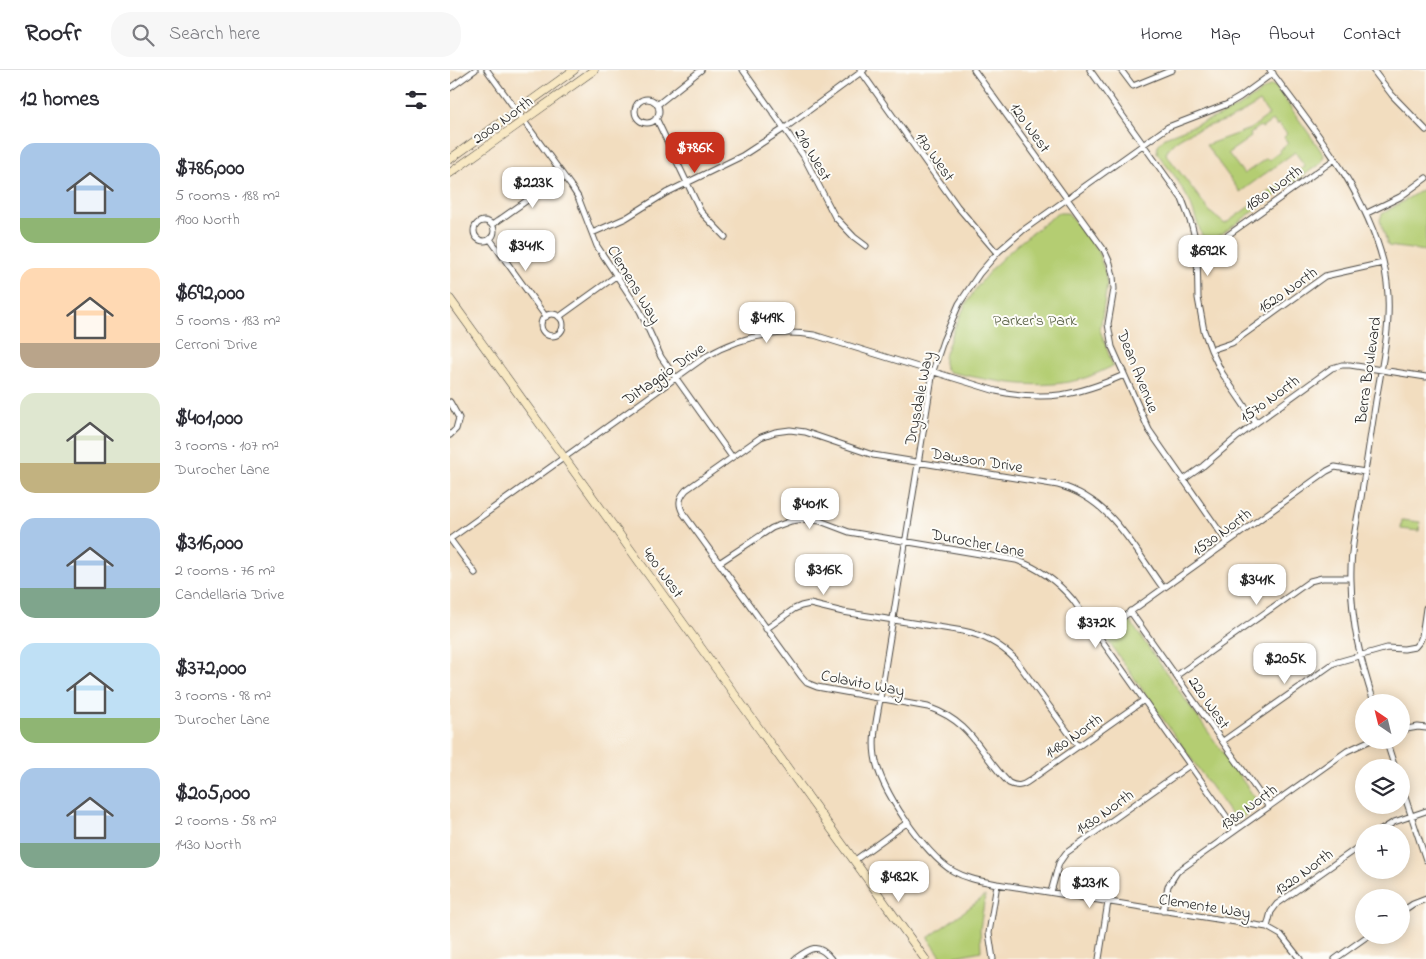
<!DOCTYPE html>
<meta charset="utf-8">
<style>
body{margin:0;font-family:"Indie Flower",sans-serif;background:#f7f7f7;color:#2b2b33;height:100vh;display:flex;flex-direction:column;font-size:19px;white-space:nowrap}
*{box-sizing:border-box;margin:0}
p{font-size:16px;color:#7c7c81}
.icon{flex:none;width:28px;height:28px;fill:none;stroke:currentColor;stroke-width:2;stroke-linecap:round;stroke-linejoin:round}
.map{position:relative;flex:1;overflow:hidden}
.drawer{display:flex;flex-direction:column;background:#fff;width:450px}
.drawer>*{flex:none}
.needle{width:32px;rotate:325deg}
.buttons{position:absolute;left:905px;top:624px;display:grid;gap:10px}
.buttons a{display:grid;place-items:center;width:55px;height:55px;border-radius:50%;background:#fff;box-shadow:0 2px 12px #0003;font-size:25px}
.price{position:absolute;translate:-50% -42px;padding:0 11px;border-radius:10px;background:#fff;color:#222;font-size:16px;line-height:32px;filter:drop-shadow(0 1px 2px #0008)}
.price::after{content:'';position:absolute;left:50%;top:30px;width:15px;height:11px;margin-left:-8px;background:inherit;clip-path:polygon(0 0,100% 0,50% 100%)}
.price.current{background:#c8321e;color:#fff}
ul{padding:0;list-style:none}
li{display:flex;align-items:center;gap:15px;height:125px;padding:0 20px}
li span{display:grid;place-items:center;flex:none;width:140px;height:100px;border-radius:15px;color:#555}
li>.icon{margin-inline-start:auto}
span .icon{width:60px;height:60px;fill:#fffc;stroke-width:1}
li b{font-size:21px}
h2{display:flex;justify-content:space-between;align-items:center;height:60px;padding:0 20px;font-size:21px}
header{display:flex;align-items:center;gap:30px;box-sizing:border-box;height:70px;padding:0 25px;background:#fff;border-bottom:1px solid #e1e1e2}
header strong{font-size:24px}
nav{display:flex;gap:28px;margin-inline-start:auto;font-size:18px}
.search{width:350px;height:45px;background:#f7f7f7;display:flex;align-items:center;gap:12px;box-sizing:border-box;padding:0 18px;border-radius:20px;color:#7c7c81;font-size:19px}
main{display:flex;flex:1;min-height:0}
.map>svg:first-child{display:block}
</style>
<header>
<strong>Roofr</strong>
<div class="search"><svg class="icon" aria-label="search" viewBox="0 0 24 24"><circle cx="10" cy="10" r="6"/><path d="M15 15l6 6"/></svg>Search here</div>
<nav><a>Home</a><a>Map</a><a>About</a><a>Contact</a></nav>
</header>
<main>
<section class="drawer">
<h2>12 homes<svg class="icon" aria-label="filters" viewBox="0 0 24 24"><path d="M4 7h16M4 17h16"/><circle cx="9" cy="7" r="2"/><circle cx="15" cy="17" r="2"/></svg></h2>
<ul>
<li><span style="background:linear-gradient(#a9c7e8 75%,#8fb573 0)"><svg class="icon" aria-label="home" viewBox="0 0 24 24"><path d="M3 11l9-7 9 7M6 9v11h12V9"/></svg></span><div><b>$786,000</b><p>5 rooms · 188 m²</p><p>1900 North</p></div></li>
<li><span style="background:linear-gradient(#ffd9b3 75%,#b9a48a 0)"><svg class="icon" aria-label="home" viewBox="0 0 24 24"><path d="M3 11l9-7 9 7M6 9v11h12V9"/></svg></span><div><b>$692,000</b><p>5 rooms · 183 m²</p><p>Cerroni Drive</p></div></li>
<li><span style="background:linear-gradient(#dfe7d0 70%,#c2b280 0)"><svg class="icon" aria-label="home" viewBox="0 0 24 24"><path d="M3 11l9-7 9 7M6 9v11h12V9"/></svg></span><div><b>$401,000</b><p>3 rooms · 107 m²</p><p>Durocher Lane</p></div></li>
<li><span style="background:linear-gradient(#a9c7e8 70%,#7fa58c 0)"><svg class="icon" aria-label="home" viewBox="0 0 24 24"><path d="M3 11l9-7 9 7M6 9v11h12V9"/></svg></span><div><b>$316,000</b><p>2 rooms · 76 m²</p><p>Candellaria Drive</p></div></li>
<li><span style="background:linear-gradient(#bfe0f5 75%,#8fb573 0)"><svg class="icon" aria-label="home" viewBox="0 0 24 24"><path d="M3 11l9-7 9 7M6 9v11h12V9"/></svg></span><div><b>$372,000</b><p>3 rooms · 98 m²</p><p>Durocher Lane</p></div></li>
<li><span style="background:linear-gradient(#a9c7e8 75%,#7fa58c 0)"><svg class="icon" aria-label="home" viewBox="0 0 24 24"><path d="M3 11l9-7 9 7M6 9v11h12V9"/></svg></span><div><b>$205,000</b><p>2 rooms · 58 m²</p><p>1430 North</p></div></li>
</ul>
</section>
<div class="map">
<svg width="976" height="889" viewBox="0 0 976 889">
<rect width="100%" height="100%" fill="#fdfcf7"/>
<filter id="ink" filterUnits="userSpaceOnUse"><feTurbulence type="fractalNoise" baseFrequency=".02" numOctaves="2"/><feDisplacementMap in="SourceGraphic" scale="10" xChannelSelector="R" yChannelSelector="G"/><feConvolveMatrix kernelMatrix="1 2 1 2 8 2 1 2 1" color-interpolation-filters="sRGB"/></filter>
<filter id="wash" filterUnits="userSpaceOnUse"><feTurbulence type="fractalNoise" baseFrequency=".0096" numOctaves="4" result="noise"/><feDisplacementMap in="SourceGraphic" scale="20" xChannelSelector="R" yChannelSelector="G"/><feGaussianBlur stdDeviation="1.12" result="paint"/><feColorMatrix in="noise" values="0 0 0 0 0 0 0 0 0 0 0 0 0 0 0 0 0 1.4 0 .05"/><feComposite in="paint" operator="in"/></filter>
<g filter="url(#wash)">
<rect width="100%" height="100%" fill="#f2ddbf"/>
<path fill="#b4cd72" stroke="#707c4e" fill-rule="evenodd" d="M821,15L826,17L874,85L871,93L772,164L764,167L752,166L740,132L726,108L707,83L708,75L715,67L776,43L792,35ZM810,32L819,45L800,59L756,75L790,122L845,82L855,96L775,154L761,143L716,84C724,61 767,56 786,46C794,42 802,37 810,32ZM823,50L827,56L829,54L837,64L834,67L838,73L829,80L830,82L819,90L817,88L794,104L778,83L801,67L800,64L810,56L812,58Z
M975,118L976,181L938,176L930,150L932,144Z
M608,143H618L648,181L655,202L657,215L650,260L663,296C654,300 644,305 635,308C589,322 545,311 499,302C489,293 496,281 500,270C522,208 557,181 608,143Z
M952,450L970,452L969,461L951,459Z
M679,550L810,735L786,752L655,567Z
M535,826L530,859L531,881L493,889L478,868Z"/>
</g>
<g filter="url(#ink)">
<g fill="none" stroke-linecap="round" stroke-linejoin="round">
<g stroke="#494641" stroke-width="7">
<path id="street" d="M37,0L121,116L128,127L147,176L190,241L211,287L282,387
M293,0L353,85L385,147L404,167L416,176
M410,0L507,136L547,183
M524,0L654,180L660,193L663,206L664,219L658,254L662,277L699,360L777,472
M640,0L732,129L742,156L747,176L748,228L754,261L761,280L772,303L806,353
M671,0L683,16L722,0
M820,0C864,60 914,118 933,191C945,238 934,284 926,330C921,363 916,395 911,428C906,455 900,483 901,510C902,556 910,590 924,632
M923,0L942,25L976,60
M823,3L790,27L778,34L718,57L572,161L549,181L529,204L509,234L493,271L483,301L430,629C427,648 422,667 425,686C429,718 475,785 503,801C517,809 532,811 547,814L817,857L831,865L850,889
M0,18L25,0
M185 41a12 12 0 1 1 24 0a12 12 0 1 1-24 0Z
M207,35L251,0
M206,48L251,142L275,167
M917,143L950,127L976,108
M24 161a10 10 0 1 1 20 0a10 10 0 1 1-20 0Z
M42,155L113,105
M142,163L176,148L216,123L292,86L335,58L414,0
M40,169L96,247
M747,176L771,170L885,89
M91 255a11 11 0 1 1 22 0a11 11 0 1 1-22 0Z
M109,247L166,206
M761,280L782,273L875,206L933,193
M0,332L9,348L6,359L0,365
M733,410L753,396L786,368L806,353L882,298L892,295H900L976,307
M0,469L255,287C289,267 325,259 364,265L546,321C597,332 628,325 674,305
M0,469L25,503
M269,493L322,458L341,451L355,449L370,451L399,462L566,490C589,498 607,511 623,530L786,760
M680,541L819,737
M316,559L344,539L351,536L360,534L393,542L513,561C533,565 550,574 565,589L628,676
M648,565L877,401L885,397L915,402
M726,606L860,511L872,508H901
M694,630L579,711C572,716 567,717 559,713C528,682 524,653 478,637L367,617L357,613L351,606L233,443C228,434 229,428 236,420L311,367L325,362L340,360L355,362L423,385L608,415C661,429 683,477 713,518
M951,660L968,657L976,658
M936,670L945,698
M773,671L884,593L937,578L954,579L965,577L970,571L972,566L976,538
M951,715L976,790
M928,762L944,752L976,741
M405,790L458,752
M601,822L609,793L616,783L740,695
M713,841L718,816L727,802L897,681L921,670
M951,842L963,834L976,829
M817,857L821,842L827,834L914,773
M345,889C360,878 368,872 381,889
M543,889L539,863L547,814
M649,889L658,832
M885,889L919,865"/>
</g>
<g stroke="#494641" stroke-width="9">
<path id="secondary" d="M0,89L124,0
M0,103L144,0
M0,229L475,889"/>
</g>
<use href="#street" stroke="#fff" stroke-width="5"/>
<use href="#secondary" stroke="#f8e8c3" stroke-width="8"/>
</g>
</g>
<g text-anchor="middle" stroke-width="4" stroke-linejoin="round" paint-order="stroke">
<g font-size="16" fill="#2b2b2b" stroke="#fdfcf7">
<text transform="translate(52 49) rotate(-36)" y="6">2000 North</text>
<text transform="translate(581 57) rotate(54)" y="6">120 West</text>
<text transform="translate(364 84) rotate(60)" y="6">210 West</text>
<text transform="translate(486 86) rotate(55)" y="6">170 West</text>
<text transform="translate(823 117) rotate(-36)" y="6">1680 North</text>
<text transform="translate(185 214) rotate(59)" y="6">Clemens Way</text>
<text transform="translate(837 219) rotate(-35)" y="6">1620 North</text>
<text transform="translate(917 300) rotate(-82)" y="6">Berra Boulevard</text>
<text transform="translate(689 301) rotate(68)" y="6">Dean Avenue</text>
<text transform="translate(213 303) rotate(-35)" y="6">DiMaggio Drive</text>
<text transform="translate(468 328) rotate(-79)" y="6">Drysdale Way</text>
<text transform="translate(819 328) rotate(-36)" y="6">1570 North</text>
<text transform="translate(527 389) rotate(9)" y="6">Dawson Drive</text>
<text transform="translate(771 461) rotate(-36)" y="6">1530 North</text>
<text transform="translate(528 472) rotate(11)" y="6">Durocher Lane</text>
<text transform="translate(214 502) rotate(54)" y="6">400 West</text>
<text transform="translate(413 612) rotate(11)" y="6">Colavito Way</text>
<text transform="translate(760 632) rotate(55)" y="6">220 West</text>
<text transform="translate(623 665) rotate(-35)" y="6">1480 North</text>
<text transform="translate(798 736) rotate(-36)" y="6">1380 North</text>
<text transform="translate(654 741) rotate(-35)" y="6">1430 North</text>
<text transform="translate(853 801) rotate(-36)" y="6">1320 North</text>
<text transform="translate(755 835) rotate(9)" y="6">Clemente Way</text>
</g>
<g font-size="16" fill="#545c40" stroke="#fdfcf7">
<text x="585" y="255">Parker's Park</text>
</g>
</g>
</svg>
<div class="buttons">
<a><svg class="needle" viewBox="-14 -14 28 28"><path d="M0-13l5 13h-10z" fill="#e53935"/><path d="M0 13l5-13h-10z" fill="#7c7c81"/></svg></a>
<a><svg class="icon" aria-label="layers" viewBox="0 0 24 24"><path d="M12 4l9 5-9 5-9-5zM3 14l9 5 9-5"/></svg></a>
<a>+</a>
<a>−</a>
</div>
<b class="price current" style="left:245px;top:104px">$786K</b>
<b class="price" style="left:83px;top:139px">$223K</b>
<b class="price" style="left:76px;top:202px">$341K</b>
<b class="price" style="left:758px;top:207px">$692K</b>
<b class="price" style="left:317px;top:274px">$419K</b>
<b class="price" style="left:360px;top:460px">$401K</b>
<b class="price" style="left:374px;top:526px">$316K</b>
<b class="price" style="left:807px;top:536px">$341K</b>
<b class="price" style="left:646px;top:579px">$372K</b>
<b class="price" style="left:835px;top:615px">$205K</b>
<b class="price" style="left:449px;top:833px">$482K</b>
<b class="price" style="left:640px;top:839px">$231K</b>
</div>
</main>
